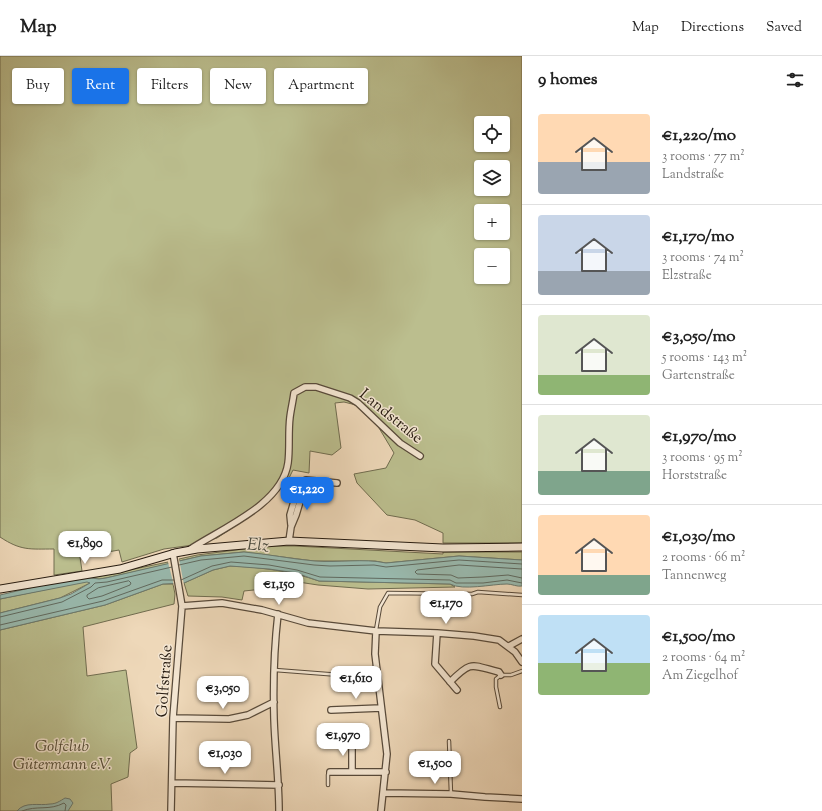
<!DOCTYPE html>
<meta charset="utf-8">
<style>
body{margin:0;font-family:"Sorts Mill Goudy",serif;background:#f2f2f2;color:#222;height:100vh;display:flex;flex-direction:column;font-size:15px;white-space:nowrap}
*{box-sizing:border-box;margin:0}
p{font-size:13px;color:#767676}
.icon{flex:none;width:22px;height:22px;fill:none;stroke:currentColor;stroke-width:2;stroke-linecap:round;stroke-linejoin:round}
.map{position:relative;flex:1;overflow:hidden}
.details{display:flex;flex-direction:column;background:#fff;width:300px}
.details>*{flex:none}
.banner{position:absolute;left:12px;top:12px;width:380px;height:36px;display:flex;gap:8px}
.tools{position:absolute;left:474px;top:60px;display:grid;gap:8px}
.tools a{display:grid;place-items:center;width:36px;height:36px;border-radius:4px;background:#fff;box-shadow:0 1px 3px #0004;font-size:20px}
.price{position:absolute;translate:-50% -34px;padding:0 9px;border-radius:8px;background:#fff;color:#222;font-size:13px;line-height:26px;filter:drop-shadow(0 1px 2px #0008)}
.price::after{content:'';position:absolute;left:50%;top:24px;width:12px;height:9px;margin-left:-6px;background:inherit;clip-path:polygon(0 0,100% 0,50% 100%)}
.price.current{background:#1a73e8;color:#fff}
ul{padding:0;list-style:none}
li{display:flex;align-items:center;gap:12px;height:100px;padding:0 16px}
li+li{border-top:1px solid #e0e0e0}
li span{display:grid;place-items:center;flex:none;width:112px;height:80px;border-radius:4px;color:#555}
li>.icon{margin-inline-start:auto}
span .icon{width:48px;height:48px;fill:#fffc;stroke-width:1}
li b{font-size:17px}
h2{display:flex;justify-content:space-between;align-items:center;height:48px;padding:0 16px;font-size:17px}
.chip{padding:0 14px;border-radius:4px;background:#fff;box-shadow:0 1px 3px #0004;font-size:14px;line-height:36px}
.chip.current{background:#1a73e8;color:#fff}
header{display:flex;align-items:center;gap:24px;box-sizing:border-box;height:56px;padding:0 20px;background:#fff;border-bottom:1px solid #e0e0e0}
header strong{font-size:19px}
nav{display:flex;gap:22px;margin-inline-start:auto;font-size:14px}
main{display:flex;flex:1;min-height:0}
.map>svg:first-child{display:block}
</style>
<header>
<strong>Map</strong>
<nav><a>Map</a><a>Directions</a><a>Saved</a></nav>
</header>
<main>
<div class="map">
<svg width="522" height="755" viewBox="0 0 522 755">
<rect width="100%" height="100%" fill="#eed8b9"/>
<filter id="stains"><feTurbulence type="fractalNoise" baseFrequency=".005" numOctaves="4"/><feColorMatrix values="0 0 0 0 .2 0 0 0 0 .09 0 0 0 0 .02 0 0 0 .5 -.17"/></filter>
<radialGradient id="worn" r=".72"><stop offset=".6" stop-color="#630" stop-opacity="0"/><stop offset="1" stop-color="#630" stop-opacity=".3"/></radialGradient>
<path fill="#bbbe8e" stroke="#706c4f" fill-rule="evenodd" d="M0,0H522V487H443V477L415,464L387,459L357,427L354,418L386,412L394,397L379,372L356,349L344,346L335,347L341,392L332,399L310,395L309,417L293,414L289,422L273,441L250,460L217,482L193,489L164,493L122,506L119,494L80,501L82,515L54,519V493C30,493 21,495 0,481ZM481,67H503V89H481ZM481,111H503V133H481ZM481,155H503V177H481ZM481,199H503V221H481Z
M267,490H295L443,498V496H522V504L459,500L386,507L375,505H314L244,496L201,500L179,505V503L197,499Z
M168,506L169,508L106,522L99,523L91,522Z
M230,510C261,511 290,515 319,525L450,528L455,531L368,533L318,529L285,524L283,531L244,535L242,544L222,541L188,540L184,527L213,514Z
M87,525L89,526L90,527L60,542L0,557V543Z
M163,528H173L175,538L174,548L83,571L87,620L126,614L137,692L130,697L128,721L111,728L112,755H0V574L105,549Z"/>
<path fill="#99baaf" stroke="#6b7a6f" d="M244,496C268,498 291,503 315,505C339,507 363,502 386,507L459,500L522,504V530C517,531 512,528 507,528C492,528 463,535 450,528L319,525L296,517L269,513L230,510L213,514L184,527L163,528L105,549L0,574V557L60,542L71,538L90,527L87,526L0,543V539L51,527L91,522L99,523L106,522L201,500Z
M65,742L70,743L73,747L68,755H17C25,745 39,750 50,748C56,748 60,745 65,742Z"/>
<path fill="#eed8b9" d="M179,503L184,529L174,530L168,506Z"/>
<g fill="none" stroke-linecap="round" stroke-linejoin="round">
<path stroke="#606a60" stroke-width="1" d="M179,509L201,504L244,500L314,509L330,510L374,509L386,511L459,504L522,508
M522,513L459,509L417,514L415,516L417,518L451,519L458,522L483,521L508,519L522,522
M181,524L212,510L231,506L269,509L297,514L320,521L450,524L456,527H483L507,524L522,527
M129,525L131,527L130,529L102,540L89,543L87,541V539L98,532Z
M0,561L62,546L91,531L95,527L107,526L172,511
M0,569L103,545L162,524H174
M22,755C37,749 49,755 64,747L66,749L65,755"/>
<g stroke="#584a3a" stroke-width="4.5">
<path id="lane" d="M376,574L380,551L388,537L472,538L478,536L522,539
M275,614L340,619L359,622H377
M500,651L496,631V623L501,619H511L522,615
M449,685L451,738
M328,729V719L329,716"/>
</g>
<g stroke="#584a3a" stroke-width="8">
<path id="street" d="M291,469L290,459L298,432
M289,485L291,471L296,459L305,429L306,424L337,427
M189,494C220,473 282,449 288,407C290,392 288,377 290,361C291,353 293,345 294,337L305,331H316L350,342L358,347L400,387L420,400
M182,550L222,547L262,554L308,567L376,575L437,577L474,580L499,584L515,596L522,606
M278,558C274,593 273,628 274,663C275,694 279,724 279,755
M376,575L375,598L387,698L381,755
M437,577L435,608L457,634
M509,590L522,583
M450,626C472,604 471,609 499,616L501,619
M331,654L381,652
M173,662L229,663L248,659L274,646
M330,716H386
M352,716V686
M172,727L279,729
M384,737L451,738L485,741L522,743
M171,755L173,662L182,550L173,497"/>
</g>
<g stroke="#261b10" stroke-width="9">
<path id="secondary" d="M0,533L120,513L175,497L197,493L289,485L443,492L522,491"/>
</g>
<use href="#lane" stroke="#f4e6d2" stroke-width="2.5"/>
<use href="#street" stroke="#f4e6d2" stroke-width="5.5"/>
<use href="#secondary" stroke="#f4e6d2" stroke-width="7"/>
</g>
<g text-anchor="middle" stroke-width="3" stroke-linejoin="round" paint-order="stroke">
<g font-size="16" fill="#261b10" stroke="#f4e6d2">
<text transform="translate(392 359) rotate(39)" y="6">Landstraße</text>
<text transform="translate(163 625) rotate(-86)" y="6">Golfstraße</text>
</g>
<g font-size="16" font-style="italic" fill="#534c36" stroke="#f4e6d2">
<text x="62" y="695">Golfclub<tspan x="62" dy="18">Gütermann e.V.</tspan></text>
</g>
<g font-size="17" font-style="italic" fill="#484b40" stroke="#f4e6d2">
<text transform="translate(258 488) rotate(2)" y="6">Elz</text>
</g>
</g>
<rect width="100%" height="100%" filter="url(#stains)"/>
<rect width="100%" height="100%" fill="url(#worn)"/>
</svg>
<div class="tools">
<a><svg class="icon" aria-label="locate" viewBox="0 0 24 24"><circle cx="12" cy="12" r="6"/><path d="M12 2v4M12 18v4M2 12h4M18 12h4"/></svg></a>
<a><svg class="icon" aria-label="layers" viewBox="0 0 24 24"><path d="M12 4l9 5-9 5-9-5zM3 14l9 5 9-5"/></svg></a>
<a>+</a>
<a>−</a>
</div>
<b class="price current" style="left:307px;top:455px">€1,220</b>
<b class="price" style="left:85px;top:509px">€1,890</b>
<b class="price" style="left:279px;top:550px">€1,150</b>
<b class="price" style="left:446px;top:569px">€1,170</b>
<b class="price" style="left:356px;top:644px">€1,610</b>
<b class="price" style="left:223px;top:654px">€3,050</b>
<b class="price" style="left:343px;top:701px">€1,970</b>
<b class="price" style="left:225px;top:719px">€1,030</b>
<b class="price" style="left:435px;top:729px">€1,500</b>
<div class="banner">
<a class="chip">Buy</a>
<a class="chip current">Rent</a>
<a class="chip">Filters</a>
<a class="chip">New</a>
<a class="chip">Apartment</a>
</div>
</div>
<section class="details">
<h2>9 homes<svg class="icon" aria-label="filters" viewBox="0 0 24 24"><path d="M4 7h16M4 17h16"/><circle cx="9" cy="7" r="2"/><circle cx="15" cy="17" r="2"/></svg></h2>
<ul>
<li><span style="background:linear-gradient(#ffd9b3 60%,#9aa5b1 0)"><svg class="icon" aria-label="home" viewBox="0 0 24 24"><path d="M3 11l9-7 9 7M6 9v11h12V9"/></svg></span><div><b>€1,220/mo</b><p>3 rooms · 77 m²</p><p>Landstraße</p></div></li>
<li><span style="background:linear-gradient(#c9d6e8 70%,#9aa5b1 0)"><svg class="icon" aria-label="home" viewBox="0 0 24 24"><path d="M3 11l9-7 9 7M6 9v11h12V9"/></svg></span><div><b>€1,170/mo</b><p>3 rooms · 74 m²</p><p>Elzstraße</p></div></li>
<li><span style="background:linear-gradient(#dfe7d0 75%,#8fb573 0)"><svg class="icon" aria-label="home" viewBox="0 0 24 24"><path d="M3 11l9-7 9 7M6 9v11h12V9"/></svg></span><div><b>€3,050/mo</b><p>5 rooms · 143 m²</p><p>Gartenstraße</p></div></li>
<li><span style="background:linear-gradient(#dfe7d0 70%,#7fa58c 0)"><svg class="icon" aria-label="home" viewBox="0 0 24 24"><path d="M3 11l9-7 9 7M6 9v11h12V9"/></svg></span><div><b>€1,970/mo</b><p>3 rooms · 95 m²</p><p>Horststraße</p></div></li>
<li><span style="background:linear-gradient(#ffd9b3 75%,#7fa58c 0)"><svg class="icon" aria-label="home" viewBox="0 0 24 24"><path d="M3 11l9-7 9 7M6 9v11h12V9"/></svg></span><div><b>€1,030/mo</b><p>2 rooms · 66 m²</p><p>Tannenweg</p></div></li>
<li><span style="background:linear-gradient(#bfe0f5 60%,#8fb573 0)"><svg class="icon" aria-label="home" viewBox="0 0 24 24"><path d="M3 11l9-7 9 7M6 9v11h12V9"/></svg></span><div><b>€1,500/mo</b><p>2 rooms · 64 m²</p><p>Am Ziegelhof</p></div></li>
</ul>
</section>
</main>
